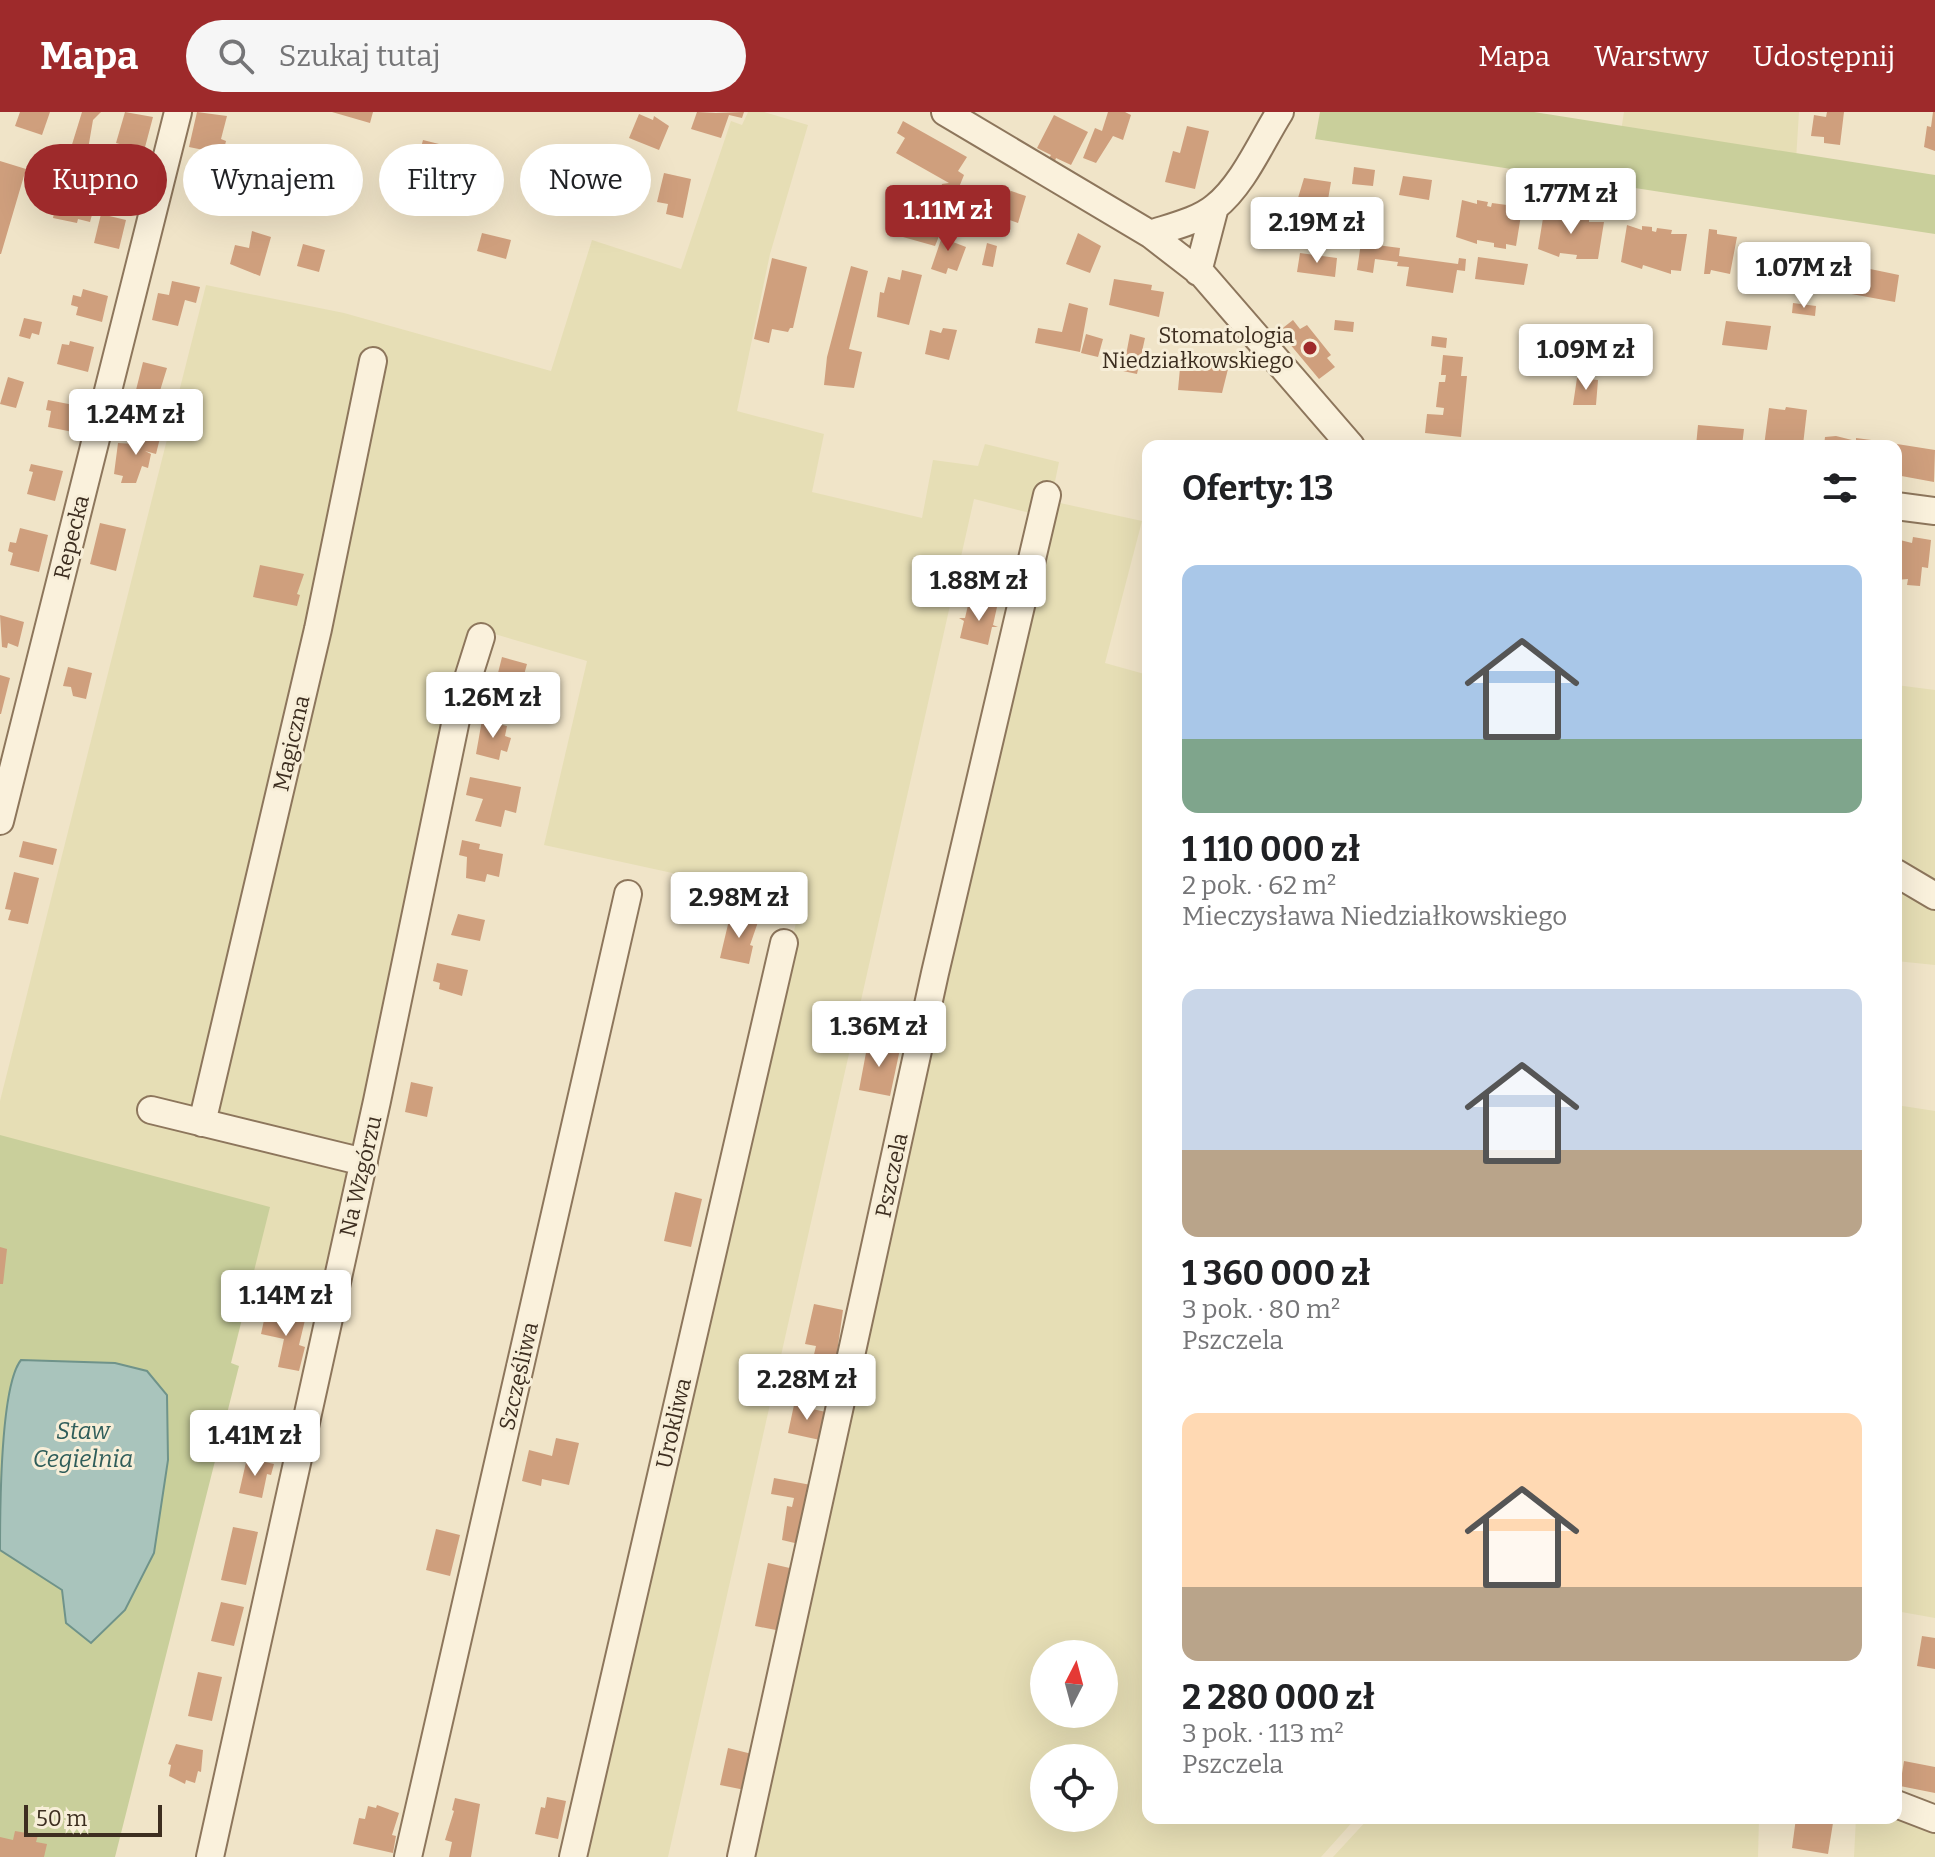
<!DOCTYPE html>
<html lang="pl">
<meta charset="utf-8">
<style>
body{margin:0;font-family:Bitter,serif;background:#f6f6f6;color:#202124;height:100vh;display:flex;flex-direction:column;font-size:30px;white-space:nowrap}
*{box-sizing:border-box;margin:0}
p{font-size:26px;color:#757577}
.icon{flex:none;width:44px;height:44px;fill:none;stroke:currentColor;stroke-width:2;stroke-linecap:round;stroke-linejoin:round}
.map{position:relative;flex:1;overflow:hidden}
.panel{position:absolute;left:1142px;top:328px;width:760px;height:1384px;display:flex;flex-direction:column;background:#fff;border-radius:16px;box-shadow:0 8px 32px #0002}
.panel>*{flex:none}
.hud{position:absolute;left:24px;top:32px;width:760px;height:72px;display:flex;gap:16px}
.needle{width:52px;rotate:6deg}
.fabs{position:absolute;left:1030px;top:1528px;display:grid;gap:16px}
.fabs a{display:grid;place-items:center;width:88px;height:88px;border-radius:50%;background:#fff;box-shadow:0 8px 32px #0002;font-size:40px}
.scale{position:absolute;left:24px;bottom:20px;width:138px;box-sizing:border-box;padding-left:8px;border:4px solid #3d2e20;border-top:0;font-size:22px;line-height:28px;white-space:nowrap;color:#3d2e20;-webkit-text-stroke:6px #f7eed8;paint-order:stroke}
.price{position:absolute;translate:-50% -68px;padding:0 18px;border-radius:8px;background:#fff;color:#222;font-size:26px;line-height:52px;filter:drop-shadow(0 2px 4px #0008)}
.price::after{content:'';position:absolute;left:50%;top:48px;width:24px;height:18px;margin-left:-12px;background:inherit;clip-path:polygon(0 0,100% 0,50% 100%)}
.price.active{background:#9e2a2b;color:#fff}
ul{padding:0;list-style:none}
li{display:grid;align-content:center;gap:16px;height:424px;padding:0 40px}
li span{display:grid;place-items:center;height:248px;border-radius:16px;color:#555}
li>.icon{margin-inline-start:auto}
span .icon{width:144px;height:144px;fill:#fffc;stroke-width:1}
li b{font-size:34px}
h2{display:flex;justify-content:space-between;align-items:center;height:96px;padding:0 40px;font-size:34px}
.pill{padding:0 28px;border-radius:36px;background:#fff;box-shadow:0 8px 32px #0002;font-size:28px;line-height:72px}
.pill.active{background:#9e2a2b;color:#fff}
header{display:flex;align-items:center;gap:48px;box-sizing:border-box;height:112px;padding:0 40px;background:#9e2a2b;color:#fff}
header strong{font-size:38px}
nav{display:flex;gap:44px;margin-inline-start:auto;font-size:28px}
.search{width:560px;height:72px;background:#f6f6f6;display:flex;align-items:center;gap:20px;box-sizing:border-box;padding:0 28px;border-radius:44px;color:#757577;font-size:30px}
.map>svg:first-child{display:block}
</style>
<header>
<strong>Mapa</strong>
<div class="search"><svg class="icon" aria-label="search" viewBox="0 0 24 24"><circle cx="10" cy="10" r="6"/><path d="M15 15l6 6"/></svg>Szukaj tutaj</div>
<nav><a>Mapa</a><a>Warstwy</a><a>Udostępnij</a></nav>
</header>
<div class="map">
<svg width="1935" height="1745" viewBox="0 0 1935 1745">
<rect width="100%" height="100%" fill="#f0e4c8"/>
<path fill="#e6deb5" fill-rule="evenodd" d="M748,0H764L808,13L770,142L737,299L824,322L812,380L922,406L933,348L978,354L985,332L1059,350L1051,389L1142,409L1105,551L1148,563V1706H1356L1321,1745H748L1046,405L974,387L668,1745H579L801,789L544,733L587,549L474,516L326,1204L206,1175L0,1109V989L206,173L344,201L551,259L592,128L681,157L731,9L742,13ZM1044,1542H1104V1602H1044ZM1044,1646H1104V1706H1044Z
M1624,0H1799L1796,48L1620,26Z
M1896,573L1935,578V767L1896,745Z
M1896,767L1935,788V853L1896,849Z
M1896,993L1935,999V1506L1896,1499Z
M1896,1699L1935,1715V1745H1854L1856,1706H1896Z
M1369,1706H1759L1758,1745H1333Z"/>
<path fill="#c9cf9b" d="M1320,0H1534L1935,63V122L1315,27Z
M0,1023L270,1095L231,1251L239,1254L115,1745H0Z"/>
<path fill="#a9c4bc" stroke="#6f938a" stroke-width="2" d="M21,1248L115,1251L147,1259L167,1283L168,1348L154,1441L125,1498L91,1531L66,1511L62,1478L0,1438C0,1397 0,1274 21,1248Z"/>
<path fill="#cf9f7d" d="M20,0H50L42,23L15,14Z
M82,0H101L93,8L87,43L70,39Z
M125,0L153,5L144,39L116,31Z
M197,0L227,4L221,27L226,29L223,42L189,35Z
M332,0H373L370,11Z
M697,0L716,1L744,0L742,6L729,3L721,26L691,17Z
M1108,0H1125L1131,3L1123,28L1113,24L1096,51L1083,46L1095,16L1102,19Z
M1827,0H1844L1840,33L1824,31V25L1811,24L1814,3L1826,5Z
M1933,0H1935V39L1924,35L1927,14L1931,15Z
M639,2L653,8L654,4L669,14L659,38L629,26Z
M1054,3L1088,20L1071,53L1056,46L1055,49L1049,46L1051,43L1037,36Z
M903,9L967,45L958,59L964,63L935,134L903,125L913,97L922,100L920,105L932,108L942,72L949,71L896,41L905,26L897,21Z
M1187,14L1209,19L1195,77L1165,70L1173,39L1180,41Z
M423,28L463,38L456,59L417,50Z
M0,49L26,57L1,142H0Z
M107,52L140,59L134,84L125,82L124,89L98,83L100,74H86L90,56L106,57Z
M1354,55L1375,58L1373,74L1352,72Z
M664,61L691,67L683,106L666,102L668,92L657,90Z
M1403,64L1432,68L1429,88L1399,83Z
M1304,66L1331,70L1324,111L1297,108L1298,86Z
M1002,76L1026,84L1018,111L1004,106L1006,98L996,95Z
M1462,88L1477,92V88L1488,90L1487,94L1491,95L1492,91L1507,93L1506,97H1522L1516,134L1506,132V137L1494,135V131L1477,128V132L1456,125Z
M56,92L93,99L90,110L78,107L77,111L53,106Z
M1544,100L1559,106L1560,101L1570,103L1569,107L1574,108V103L1589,105V110H1604L1598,147H1576L1577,143L1560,141L1559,145L1538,137Z
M101,102L126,108L119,137L94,131Z
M946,113L954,116L953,130L966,135L957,159L948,156L946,162L931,157Z
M1627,113L1642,118V114L1652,115V119L1656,120L1657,116L1672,118L1671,122H1687L1681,159L1671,158V162L1643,153L1642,157L1621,150Z
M1709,117L1717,118V122L1737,125L1730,162L1711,158L1710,162H1704Z
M1339,118L1354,120L1353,130L1338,127Z
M252,119L271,125L260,164L230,152L235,133L249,136Z
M482,121L511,128L506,147L477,139Z
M1078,121L1101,134L1090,161L1066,152Z
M987,131L997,134L993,155L982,153Z
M1361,131L1400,136L1399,144L1458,152L1459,146L1466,147L1465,159L1457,158L1453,181L1406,174L1409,155L1397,154L1398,150L1375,147L1373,161L1357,158Z
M303,132L325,138L319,160L297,154Z
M1300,141L1337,146L1335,165L1297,160Z
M1478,145L1528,152L1524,173L1475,167Z
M772,146L807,155L793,216H790L788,220L772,217L769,231L754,227Z
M1851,153L1899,163L1895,190L1846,181Z
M851,154L868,159L849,237L862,240L854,276L824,273L827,245Z
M902,158L922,163L909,213L877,205L880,180L884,181L888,165L900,168Z
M1114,167L1152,173L1151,178L1164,180L1159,205L1109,193Z
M172,169L200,175L196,191L185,188L178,214L152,208L158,181L169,183Z
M83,177L108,184L102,210L76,203L78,195L71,193L73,183L81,185Z
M1069,191L1088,196L1080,240L1035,231L1038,216L1062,220Z
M1793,191L1816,194L1815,204L1792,201Z
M24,206L42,210L39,223L32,221L30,227L19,224Z
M1293,208L1300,217L1307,213L1331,243L1327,246L1335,255L1319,267L1279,219Z
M1335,208L1354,210L1353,220L1334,218Z
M1726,209L1771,214L1767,238L1722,233Z
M943,216L957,218L949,248L925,242L930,218L941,221Z
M1086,222L1103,227L1098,245L1081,241Z
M1130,222L1145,226L1137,262L1123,259Z
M1432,224L1447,226L1446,236L1431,234Z
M70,229L94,235L88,260L57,252L62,232L69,233Z
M1443,243L1463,245L1461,264H1467L1461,325L1425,321L1427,302L1443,303L1444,296L1436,295L1439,270H1445L1446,263H1441Z
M1181,245L1230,249L1222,281L1178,278Z
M143,250L167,256L155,295L143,293L144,289L134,286Z
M8,265L24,270L16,296L0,292Z
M1577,266L1598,268L1596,293H1573Z
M48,288L79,294L73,320L48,315L51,299L46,298Z
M1786,295L1807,298L1803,333L1784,331L1783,334H1764L1769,296L1785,298Z
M1698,313L1744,317L1742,334H1696Z
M142,318L161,322L156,342L145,339L151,342L148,356L142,354L136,371H121L123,364L114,362L118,331L135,332L134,335L138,336Z
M1836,324L1856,329V326L1887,330L1886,334H1824L1825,325Z
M1248,328V334H1218V329Z
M1897,332L1935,338L1934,370L1896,363Z
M31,352L63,359L55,389L27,382L33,360L29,359Z
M100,411L126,417L116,459L90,452Z
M20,416L48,423L39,460L10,453L13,441L8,439L10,430L16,431Z
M1913,425L1931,428L1928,456L1922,455L1920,474L1907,473L1908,467L1896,468V427L1912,431Z
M260,453L304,462L297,482L300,483L297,494L253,485Z
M969,489L997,495L993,513L998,515H992L988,533L960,526L964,509L959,506H965Z
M0,503L24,510L18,535L8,531L7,536L2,535Z
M502,545L527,552L520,577L530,580L524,599L487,588L492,569L500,571L502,566L497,565Z
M68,555L92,561L86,587L73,584L71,575L63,574Z
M0,563L10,566L1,602H0Z
M482,608L507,614L505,624L511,626L507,640L501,638L499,648L476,642Z
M470,665L521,675L516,701L505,698L501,715L475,709L483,687L466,683Z
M462,728L480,732L479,737L503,742L499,765L487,762L485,770L466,766L467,745L459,743Z
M23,729L57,737L53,753L19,745Z
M14,760L39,766L28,812L8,808L11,798L5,797Z
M458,802L485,808L480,829L451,823Z
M730,804L758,810L750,833L753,834L749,852L720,846Z
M437,851L468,858L462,884L439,877L440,871L433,869Z
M868,930L900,937L890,984L859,978Z
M411,970L433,975L427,1005L405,1000Z
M675,1080L702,1087L691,1135L664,1129Z
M0,1135L7,1137L3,1172H0Z
M814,1192L843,1198L835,1255L812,1251L816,1234L805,1232Z
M266,1199L305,1208L299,1233L305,1235L299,1259L278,1255L284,1227L261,1222Z
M794,1293L826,1300L820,1328L788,1321Z
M556,1326L579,1331L569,1373L542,1367L541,1374L522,1369L529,1338L552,1344Z
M247,1346L274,1352L271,1363L267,1362L262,1386L239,1381Z
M774,1366L811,1373L799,1432L782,1428L787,1394L792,1395L794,1386L771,1382Z
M233,1415L258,1420L246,1473L221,1468Z
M436,1417L460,1423L450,1464L426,1458Z
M768,1451L794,1457L781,1519L755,1514Z
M221,1490L244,1495L234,1534L211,1529Z
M1922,1524L1935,1526V1557L1917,1554Z
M198,1560L222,1565L212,1609L188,1604Z
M176,1632L203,1638L201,1660L198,1659L195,1671L186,1668L185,1672L169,1664L171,1653L168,1652Z
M728,1636L752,1642L745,1678L720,1673Z
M1904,1649L1935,1655V1681L1900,1674Z
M547,1685L566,1689L558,1727L535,1722L541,1695L545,1696Z
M455,1686L480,1692L471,1745H449L452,1730L445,1728L454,1699L452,1698Z
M377,1693L399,1701L392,1723L396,1724L393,1741L353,1732L359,1706L365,1707L368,1694L376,1696Z
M1796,1706L1833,1711L1828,1742L1792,1736Z
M15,1719L38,1723L36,1730L47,1732L44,1745H0V1725L13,1728Z"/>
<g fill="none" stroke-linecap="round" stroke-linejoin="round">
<g stroke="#8d765c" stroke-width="30">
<path id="minor" d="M945,0L1150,122L1203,163L1351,334
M1150,122C1171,115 1198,109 1215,95C1243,73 1261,30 1280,0
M1198,160L1215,95
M1896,394L1935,399
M0,709L178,0
M1896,761L1935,784
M151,998L364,1050
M202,1011L318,517L373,249
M1896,1692L1935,1707
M210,1745L377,989L458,598L481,525
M408,1745L628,782
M573,1745L784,831
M741,1745L935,861L1047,383"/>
</g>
<use href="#minor" stroke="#faf1dc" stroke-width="26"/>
</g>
<circle fill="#9e2a2b" stroke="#f7eed8" stroke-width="3" cx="1310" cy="236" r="8"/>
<g text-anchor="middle" stroke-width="6" stroke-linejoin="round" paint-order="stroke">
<g font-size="22" fill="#3d2e20" stroke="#f7eed8" text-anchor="end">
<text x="1294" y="231">Stomatologia<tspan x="1294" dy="25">Niedziałkowskiego</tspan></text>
</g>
<g font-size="22" fill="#3d2e20" stroke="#f7eed8">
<text transform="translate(71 425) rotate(-76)" y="8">Repecka</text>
<text transform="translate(291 631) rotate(-77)" y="8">Magiczna</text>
<text transform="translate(891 1063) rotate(-78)" y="8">Pszczela</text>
<text transform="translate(360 1064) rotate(-77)" y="8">Na Wzgórzu</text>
<text transform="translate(518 1264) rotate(-77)" y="8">Szczęśliwa</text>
<text transform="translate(673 1311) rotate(-77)" y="8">Urokliwa</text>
</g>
<g font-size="24" font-style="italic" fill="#2f5d5a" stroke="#f7eed8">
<text x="83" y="1327">Staw<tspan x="83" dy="28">Cegielnia</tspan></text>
</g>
</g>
</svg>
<div class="fabs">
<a><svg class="needle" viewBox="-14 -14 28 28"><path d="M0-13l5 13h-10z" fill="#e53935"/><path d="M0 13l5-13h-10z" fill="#757577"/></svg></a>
<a><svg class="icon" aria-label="locate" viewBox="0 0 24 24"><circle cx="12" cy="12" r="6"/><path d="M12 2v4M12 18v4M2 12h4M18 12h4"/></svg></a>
</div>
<div class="scale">50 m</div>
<b class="price" style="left:1571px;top:124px">1.77M zł</b>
<b class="price active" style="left:948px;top:141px">1.11M zł</b>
<b class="price" style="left:1317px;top:153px">2.19M zł</b>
<b class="price" style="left:1804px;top:198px">1.07M zł</b>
<b class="price" style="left:1586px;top:280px">1.09M zł</b>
<b class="price" style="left:136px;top:345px">1.24M zł</b>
<b class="price" style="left:979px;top:511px">1.88M zł</b>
<b class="price" style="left:493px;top:628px">1.26M zł</b>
<b class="price" style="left:739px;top:828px">2.98M zł</b>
<b class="price" style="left:879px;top:957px">1.36M zł</b>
<b class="price" style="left:286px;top:1226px">1.14M zł</b>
<b class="price" style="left:807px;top:1310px">2.28M zł</b>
<b class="price" style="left:255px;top:1366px">1.41M zł</b>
<div class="hud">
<a class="pill active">Kupno</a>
<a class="pill">Wynajem</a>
<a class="pill">Filtry</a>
<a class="pill">Nowe</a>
</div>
<section class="panel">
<h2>Oferty: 13<svg class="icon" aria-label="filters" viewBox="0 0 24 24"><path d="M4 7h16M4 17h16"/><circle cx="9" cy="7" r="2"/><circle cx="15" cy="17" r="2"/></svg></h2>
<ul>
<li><span style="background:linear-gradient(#a9c7e8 70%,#7fa58c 0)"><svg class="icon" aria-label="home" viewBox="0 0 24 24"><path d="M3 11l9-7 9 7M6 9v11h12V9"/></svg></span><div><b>1 110 000 zł</b><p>2 pok. · 62 m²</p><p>Mieczysława Niedziałkowskiego</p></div></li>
<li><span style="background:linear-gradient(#c9d6e8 65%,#b9a48a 0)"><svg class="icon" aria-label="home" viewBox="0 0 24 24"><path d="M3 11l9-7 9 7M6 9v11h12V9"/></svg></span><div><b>1 360 000 zł</b><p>3 pok. · 80 m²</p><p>Pszczela</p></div></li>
<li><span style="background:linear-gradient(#ffd9b3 70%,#b9a48a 0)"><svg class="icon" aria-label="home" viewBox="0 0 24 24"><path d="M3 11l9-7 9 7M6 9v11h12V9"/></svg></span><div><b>2 280 000 zł</b><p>3 pok. · 113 m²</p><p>Pszczela</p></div></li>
</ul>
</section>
</div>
